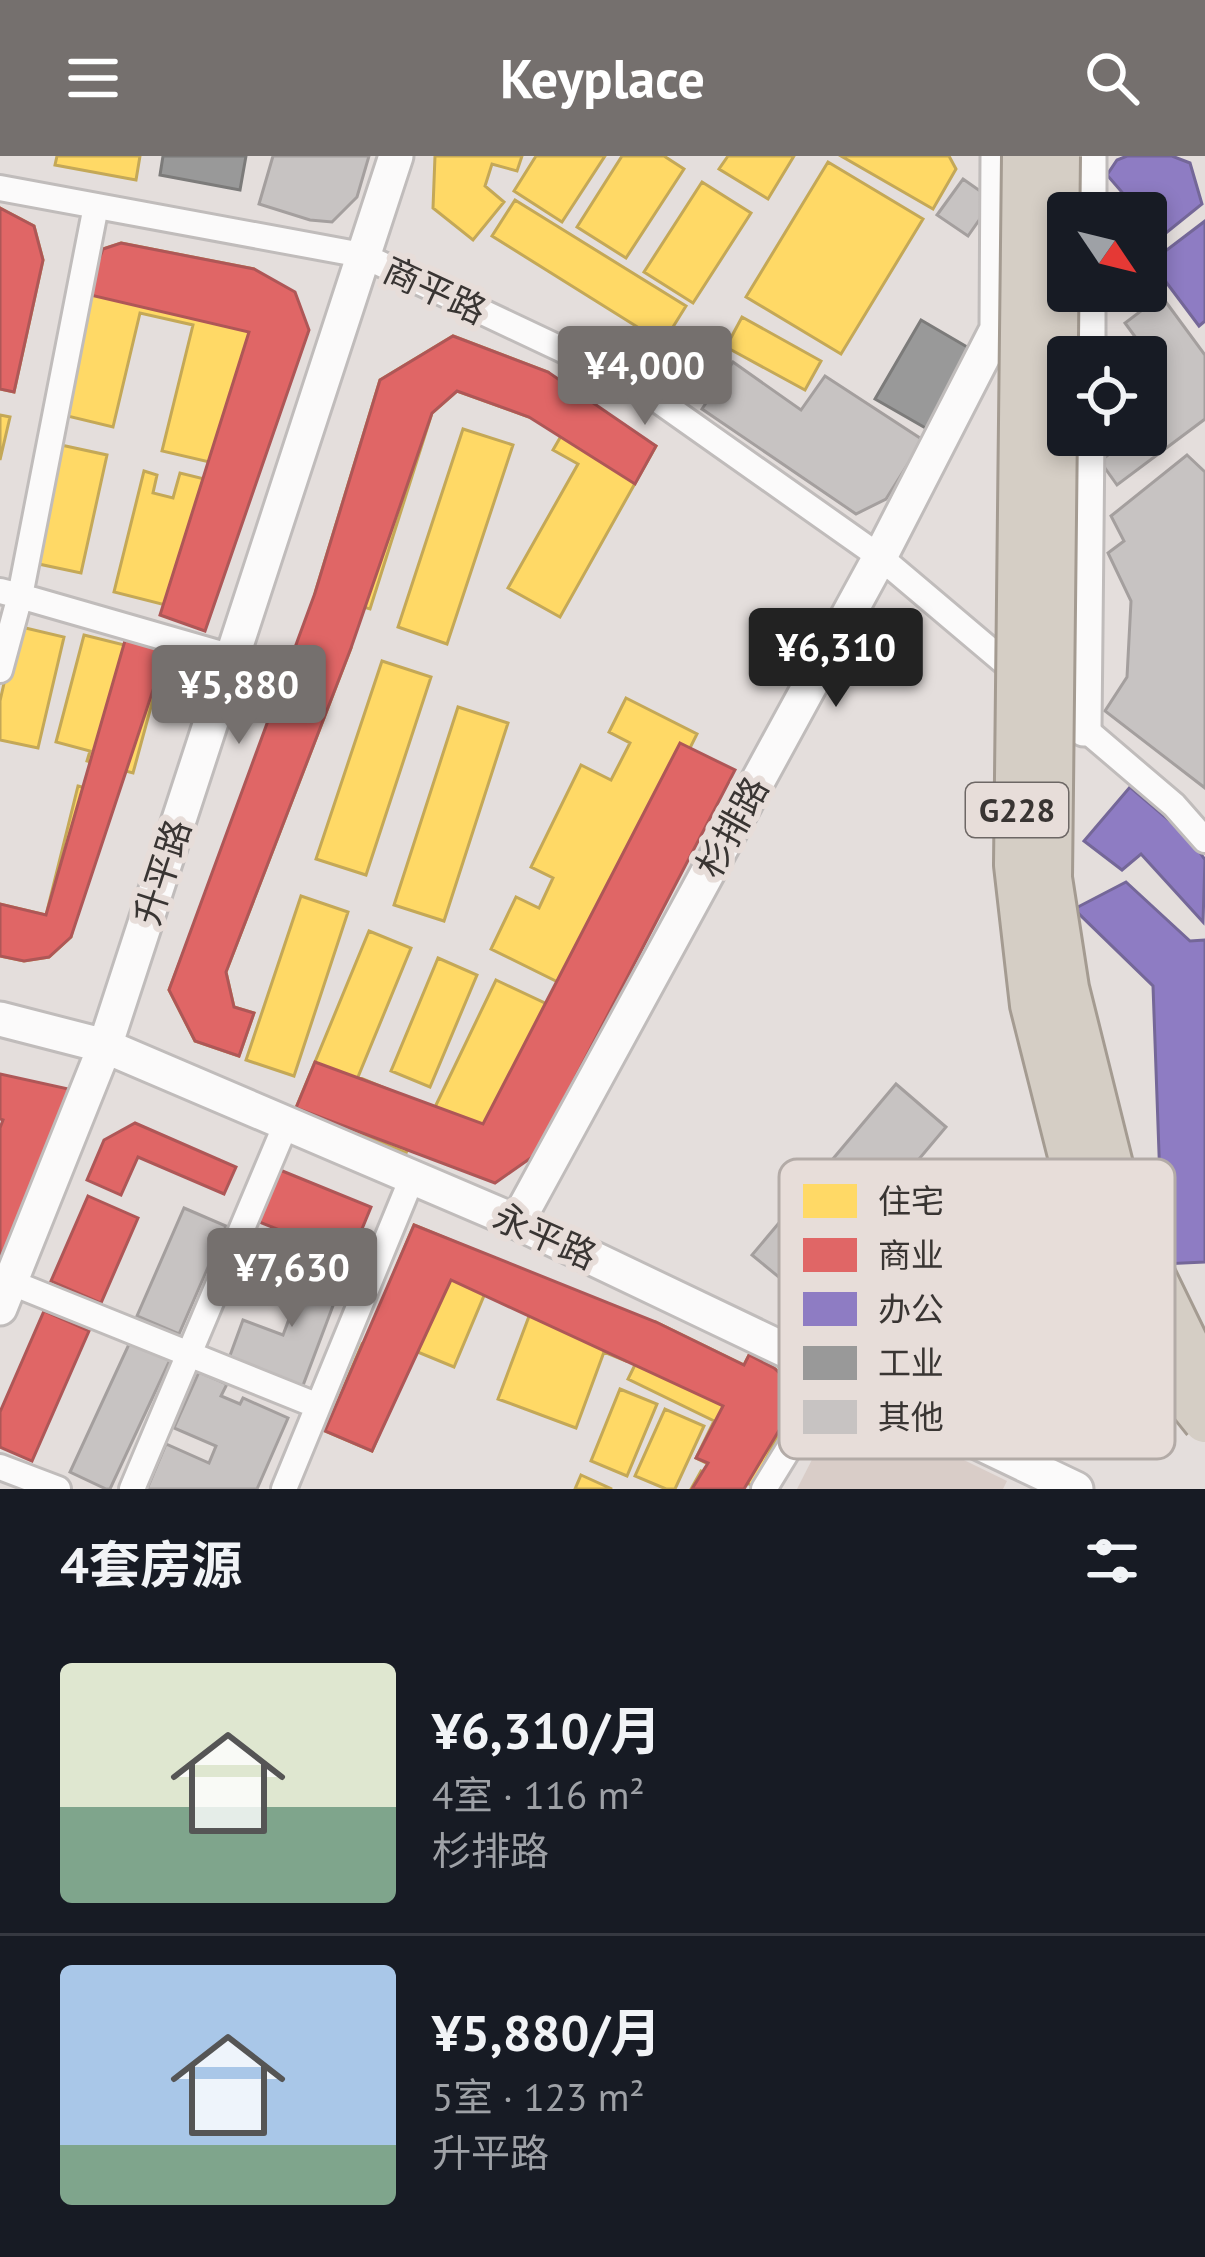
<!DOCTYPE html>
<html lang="zh">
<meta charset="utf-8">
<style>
body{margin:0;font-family:"PT Sans","Noto Sans SC",sans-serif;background:#20242c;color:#f1f3f6;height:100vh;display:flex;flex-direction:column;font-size:45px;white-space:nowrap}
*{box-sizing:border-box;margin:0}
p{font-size:39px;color:#9ea1a6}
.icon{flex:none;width:66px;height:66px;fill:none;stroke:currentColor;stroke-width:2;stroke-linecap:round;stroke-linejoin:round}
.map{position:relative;height:1333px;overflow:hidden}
.drawer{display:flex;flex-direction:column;background:#171b24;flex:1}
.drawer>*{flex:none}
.needle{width:78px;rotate:125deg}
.tools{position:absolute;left:1047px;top:36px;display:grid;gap:24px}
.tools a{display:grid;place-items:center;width:120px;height:120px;border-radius:12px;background:#171b24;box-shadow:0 6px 18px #0003;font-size:60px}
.price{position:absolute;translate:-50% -102px;padding:0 27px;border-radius:12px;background:#75706e;color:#fff;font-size:39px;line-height:78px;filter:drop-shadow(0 3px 6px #0008)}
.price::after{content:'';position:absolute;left:50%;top:72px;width:36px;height:27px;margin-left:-18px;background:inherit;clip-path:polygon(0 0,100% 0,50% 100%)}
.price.current{background:#222;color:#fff}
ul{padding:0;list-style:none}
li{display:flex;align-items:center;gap:36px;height:300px;padding:0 60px}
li+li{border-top:3px solid #363941}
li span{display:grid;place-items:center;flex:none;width:336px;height:240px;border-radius:12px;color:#555}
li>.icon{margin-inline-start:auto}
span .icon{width:144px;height:144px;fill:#fffc;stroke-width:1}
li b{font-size:51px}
h2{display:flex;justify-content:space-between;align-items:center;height:144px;padding:0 60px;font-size:51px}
header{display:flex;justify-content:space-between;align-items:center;height:156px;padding:0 60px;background:#75706e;color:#fff;font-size:54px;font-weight:700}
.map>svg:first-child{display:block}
</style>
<header><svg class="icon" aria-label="menu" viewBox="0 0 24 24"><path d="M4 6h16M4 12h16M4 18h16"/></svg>Keyplace<svg class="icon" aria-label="search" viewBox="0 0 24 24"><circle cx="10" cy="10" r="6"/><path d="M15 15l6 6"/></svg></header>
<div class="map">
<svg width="1205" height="1333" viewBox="0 0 1205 1333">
<rect width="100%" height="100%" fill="#e4dedc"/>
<path fill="#d9cdc8" d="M860,1264L892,1269L1007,1325L1003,1333H797L823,1282Z"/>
<path fill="#ffd966" stroke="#c4a857" stroke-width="3" d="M57,0H140L136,24L55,9Z
M435,0H522L517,15L492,8L485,30L504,46L473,84L433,52Z
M536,0H605L562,66L514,35Z
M622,0H664L684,13L626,102L577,71Z
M728,0H794L768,43L719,13Z
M841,0H949L956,13L933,53Z
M828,6L923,63L841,198L746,141Z
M702,26L751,57L693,147L644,116Z
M515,44L686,150L663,187L492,80Z
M0,52L34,70L43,104L14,236L0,233Z
M121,87L254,113L274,129L281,181L248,315L162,295L193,169L140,157L113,271L59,258L91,117L103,93Z
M742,161L821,205L805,234L726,191Z
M453,180L548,216L529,261L457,235L432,257L370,453L315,437L380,224Z
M580,247L656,290L560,461L508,432L578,308L553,294Z
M0,259L10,261L0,304Z
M463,273L513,289L447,488L398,471Z
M61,289L107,299L81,417L34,407Z
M144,315L157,319L153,337L173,342L180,317L229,329L197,457L114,436Z
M17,470L64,481L38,592L0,584V545Z
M307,475L351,492L226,816L234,851L254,857L239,900L195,885L169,834Z
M84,479L124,489L126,481L167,492L133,617L87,605L90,595L56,586Z
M382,505L431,521L366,719L316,703Z
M626,542L697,578L570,832L491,793L516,741L539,752L553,722L531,711L581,609L611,624L630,587L609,576Z
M458,551L508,567L444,765L394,749Z
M78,630L106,637L71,781L49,801L24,805L0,800V748L46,759Z
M301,740L348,756L294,920L246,904Z
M369,775L411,792L358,921L426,949L406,997L296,952Z
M438,802L477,819L430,931L391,915Z
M496,824L549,849L494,964L457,980L424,974Z
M414,1069L499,1104L454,1211L369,1176Z
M540,1131L639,1168L626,1205L604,1196L576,1272L498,1243Z
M656,1166L744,1209L749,1199L774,1212L788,1225L787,1261L753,1330L696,1302L714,1265L628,1223Z
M362,1188L409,1208L372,1295L325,1275Z
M620,1233L657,1248L627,1320L591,1305Z
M665,1253L704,1270L675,1333H666L635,1320Z
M701,1315L732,1333H691Z
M581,1319L612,1333H575Z"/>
<path fill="#e06666" stroke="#ae5757" stroke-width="3" d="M0,52L34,70L43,104L14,236L0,233Z
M121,87L254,113L295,136L309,174L205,475L160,459L249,176L86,138L103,93Z
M453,180L548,216L656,290L635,328L529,261L457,235L432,257L351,492L226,816L234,851L254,857L239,900L195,885L169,834L315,437L380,224Z
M126,481L167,492L71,781L49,801L24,805L0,800V748L46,759Z
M680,587L735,614L535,999L495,1027L296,952L315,906L483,968Z
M0,918L73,934L0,1110V972L3,964L0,963Z
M135,967L236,1011L224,1038L138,1001L121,1039L87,1024L104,984Z
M275,1012L371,1051L350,1102L254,1064Z
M88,1040L138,1062L101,1147L51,1125Z
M414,1069L656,1166L744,1209L749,1199L774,1212L788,1225L787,1261L744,1333H692L708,1307L696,1302L723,1250L451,1124L372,1295L325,1275Z
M44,1155L89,1175L32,1305L0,1291V1256Z"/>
<path fill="#8e7cc3" stroke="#746798" stroke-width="3" d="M1127,0H1172L1190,7L1202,48L1161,81L1146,64V57H1140L1107,19L1117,4Z
M1205,65V165L1199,170L1151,106Z
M1130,631L1190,682L1205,704L1203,766L1141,698L1122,714L1084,685Z
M1126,726L1190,785L1205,784V1106L1163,1108L1153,830L1074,753Z"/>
<path fill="#999" stroke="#7c7b7a" stroke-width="3" d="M163,0H246L240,34L160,19Z
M921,164L974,195L929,274L875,243Z"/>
<path fill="#c7c3c2" stroke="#a49f9e" stroke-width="3" d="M273,0H369L357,41L332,66L310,64L259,48Z
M963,23L993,44L968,80L937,59Z
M1149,123L1205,199V263L1117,329L1100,305L1127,285L1123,279H1146V228L1161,216L1125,167L1145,152L1133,135H1146Z
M733,206L801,254L825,220L923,284L886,343L856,358L702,253Z
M1187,299L1205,316V632L1105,555L1127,521L1131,445L1108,397L1124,385L1111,360Z
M896,928L946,971L803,1141L752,1099Z
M184,1052L226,1070L179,1178L137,1160Z
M312,1102L346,1115L302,1232L228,1205L243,1164L283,1179Z
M130,1186L170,1204L110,1333H106L70,1316Z
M199,1216L227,1228L221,1240L240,1248L243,1242L288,1262L257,1333H147L166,1288L209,1307L216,1290L174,1272Z"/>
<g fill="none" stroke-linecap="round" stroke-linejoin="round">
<g stroke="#c0bcbb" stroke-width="30">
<path id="street" d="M0,32L362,99L635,228L880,401L1022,521
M0,435L20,440L96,50
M0,514L20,440L232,501
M1072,562L1174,649L1205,684
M10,1126L318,1250
M0,1311L58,1333
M132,1333L286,968
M284,1333L412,1022
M764,1333L836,1216"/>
</g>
<g stroke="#c0bcbb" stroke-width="39">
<path id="secondary" d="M1089,57V0
M1088,201V135
M1084,573L1087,279
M0,863L105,890L517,1066L1076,1333
M517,1066L880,401L997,173L998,0
M0,1152L105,890L396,0"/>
</g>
<use href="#street" stroke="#fbfafa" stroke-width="24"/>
<use href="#secondary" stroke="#fbfafa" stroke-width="33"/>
<g stroke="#a49b91" stroke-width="48" stroke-linecap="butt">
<path id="highway-bridge" d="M1024,0L1016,709L1032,849L1085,1059L1144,1189L1205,1265
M1058,0L1050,722L1067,832L1123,1057L1193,1201L1205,1215"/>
</g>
<use href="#highway-bridge" stroke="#d5cec5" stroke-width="42"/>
</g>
<g text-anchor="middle" stroke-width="12" stroke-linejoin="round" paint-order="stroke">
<rect fill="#e7ddd9" stroke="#6d6765" stroke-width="3" x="966" y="627" width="102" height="54" rx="9"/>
<g font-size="33" font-weight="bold" fill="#393533">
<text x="1017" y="666">G228</text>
</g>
<g font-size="36" fill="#393533" stroke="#e7ddd9">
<text transform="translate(435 134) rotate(25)" y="13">商平路</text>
<text transform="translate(732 671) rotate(-61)" y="13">杉排路</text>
<text transform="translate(162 716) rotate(-72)" y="13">升平路</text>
<text transform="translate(545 1080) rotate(24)" y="13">永平路</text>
</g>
</g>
<rect x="779" y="1003" width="396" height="300" rx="18" fill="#e7ddd9" stroke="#b3aba7" stroke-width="3"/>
<rect x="803" y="1028" width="54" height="34" fill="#ffd966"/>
<rect x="803" y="1082" width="54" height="34" fill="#e06666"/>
<rect x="803" y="1136" width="54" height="34" fill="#8e7cc3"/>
<rect x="803" y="1190" width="54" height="34" fill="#999"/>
<rect x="803" y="1244" width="54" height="34" fill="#c7c3c2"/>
<g font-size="33" fill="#393533">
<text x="878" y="1057">住宅</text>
<text x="878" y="1111">商业</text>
<text x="878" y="1165">办公</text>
<text x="878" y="1219">工业</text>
<text x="878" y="1273">其他</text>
</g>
</svg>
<div class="tools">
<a><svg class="needle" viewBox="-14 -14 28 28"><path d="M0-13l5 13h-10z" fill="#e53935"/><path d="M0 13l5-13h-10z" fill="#9ea1a6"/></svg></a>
<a><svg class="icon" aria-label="locate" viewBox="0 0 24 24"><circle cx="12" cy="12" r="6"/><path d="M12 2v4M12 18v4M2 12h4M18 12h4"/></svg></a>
</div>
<b class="price" style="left:645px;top:272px">¥4,000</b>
<b class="price current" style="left:836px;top:554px">¥6,310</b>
<b class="price" style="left:239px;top:591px">¥5,880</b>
<b class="price" style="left:292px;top:1174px">¥7,630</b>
</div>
<section class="drawer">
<h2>4套房源<svg class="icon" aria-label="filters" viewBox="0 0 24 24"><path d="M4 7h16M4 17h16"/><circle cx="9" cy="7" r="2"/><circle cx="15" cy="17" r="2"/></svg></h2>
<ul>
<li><span style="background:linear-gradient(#dfe7d0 60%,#7fa58c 0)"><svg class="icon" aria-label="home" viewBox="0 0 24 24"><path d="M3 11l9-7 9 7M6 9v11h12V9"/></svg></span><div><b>¥6,310/月</b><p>4室 · 116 m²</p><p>杉排路</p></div></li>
<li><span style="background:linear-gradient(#a9c7e8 75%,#7fa58c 0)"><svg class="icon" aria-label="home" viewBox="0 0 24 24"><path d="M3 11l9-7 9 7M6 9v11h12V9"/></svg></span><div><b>¥5,880/月</b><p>5室 · 123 m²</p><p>升平路</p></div></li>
</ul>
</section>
